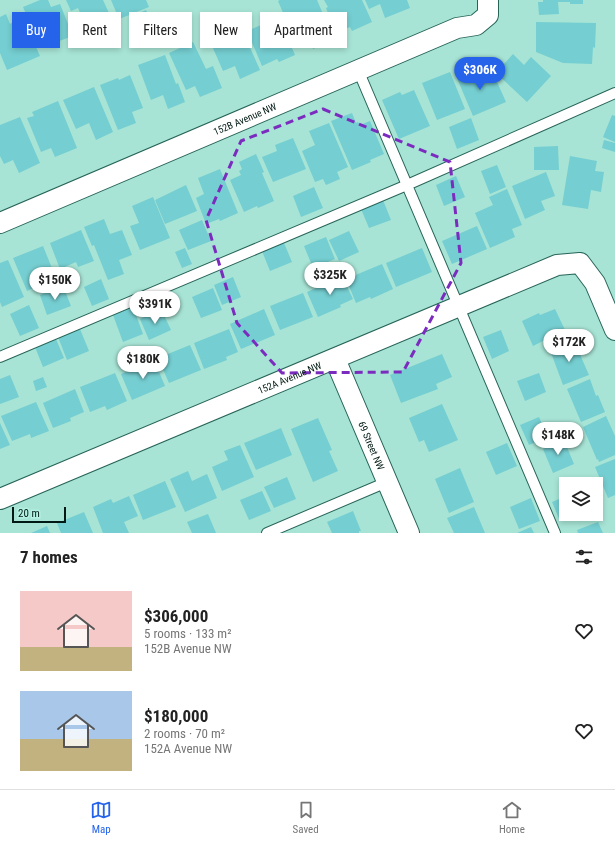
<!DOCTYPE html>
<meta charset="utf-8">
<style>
body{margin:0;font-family:"Roboto Condensed",sans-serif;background:#f2f2f2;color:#222;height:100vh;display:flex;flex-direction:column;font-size:15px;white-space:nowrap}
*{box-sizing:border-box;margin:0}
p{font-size:13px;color:#767676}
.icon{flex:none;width:22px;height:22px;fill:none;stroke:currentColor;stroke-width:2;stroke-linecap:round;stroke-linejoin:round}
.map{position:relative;height:533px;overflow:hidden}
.drawer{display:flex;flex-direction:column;background:#fff;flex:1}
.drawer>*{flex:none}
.top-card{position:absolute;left:12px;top:12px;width:400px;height:36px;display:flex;gap:8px}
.controls{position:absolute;left:559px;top:477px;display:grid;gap:8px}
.controls a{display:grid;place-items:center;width:44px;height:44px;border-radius:0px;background:#fff;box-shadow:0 2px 6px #0003;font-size:20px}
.scale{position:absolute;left:12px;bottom:10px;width:54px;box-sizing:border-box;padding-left:4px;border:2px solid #011914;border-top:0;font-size:11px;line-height:14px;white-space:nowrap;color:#011914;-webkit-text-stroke:3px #b3f1e2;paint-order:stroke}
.price{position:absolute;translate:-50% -34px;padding:0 9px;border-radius:14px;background:#fff;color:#222;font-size:13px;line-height:26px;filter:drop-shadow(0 1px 2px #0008)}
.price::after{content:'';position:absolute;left:50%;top:24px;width:12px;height:9px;margin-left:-6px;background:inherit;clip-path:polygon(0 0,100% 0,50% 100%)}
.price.on{background:#2563eb;color:#fff}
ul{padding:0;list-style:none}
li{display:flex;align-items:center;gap:12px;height:100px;padding:0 20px}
li span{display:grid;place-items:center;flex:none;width:112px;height:80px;border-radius:0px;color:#555}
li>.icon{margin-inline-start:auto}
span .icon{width:48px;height:48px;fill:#fffc;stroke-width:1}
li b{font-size:17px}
h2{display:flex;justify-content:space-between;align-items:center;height:48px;padding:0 20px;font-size:17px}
.tag{padding:0 14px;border-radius:0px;background:#fff;box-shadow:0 2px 6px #0003;font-size:14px;line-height:36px}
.tag.on{background:#2563eb;color:#fff}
.tabs{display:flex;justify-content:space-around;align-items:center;height:56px;border-top:1px solid #e0e0e0;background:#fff;font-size:11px;color:#767676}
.tabs a{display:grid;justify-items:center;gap:2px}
.tabs .on{color:#2563eb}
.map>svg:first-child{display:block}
</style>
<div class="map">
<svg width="615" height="533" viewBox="0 0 615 533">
<rect width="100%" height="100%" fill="#a7e4d5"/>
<path fill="#75ced1" d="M40,0H48L51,7L60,4L73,36L40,48L23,7Z
M66,0H103L114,24L89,34L78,8L71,11Z
M111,0H146L149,7L119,19Z
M280,0H317L334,40L313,49L308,36L295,41L278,1Z
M324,0H362L372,22L352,31L350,27L336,33L326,8L328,7Z
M365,0H407L410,8L385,18L380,4L369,9Z
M543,0H583V4H570V2H558L559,14L539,15L538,2H543Z
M146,10L150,18L138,23L135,15Z
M6,14L10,24L13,22L15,26L25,22L40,56L7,70L0,53V17Z
M275,19L282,36L286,34L295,55L279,62L277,59L262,66L247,31Z
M536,22L596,23L595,48L593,47L592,64L563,63L536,52Z
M240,25L260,70L240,79L235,66L223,71L209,39Z
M193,42L206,69L213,66L222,88L200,97L195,86L186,90L169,53Z
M513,54L524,65L531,57L551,76L527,102L496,73Z
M165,55L176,84L178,83L185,102L168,109L163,95L151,100L138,65Z
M479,66L484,77L493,73L506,102L473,116L456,76Z
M450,72L465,109L437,120L422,83Z
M130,75L143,108L132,112L136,123L118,130L100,85L118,78L119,80Z
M94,87L113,132L96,140L89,123L76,129L63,100Z
M414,90L430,126L399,139L382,100L400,92L402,95Z
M58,101L77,148L55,157L51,148L41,152L27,118L34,116L32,112Z
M352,113L356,123L358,122L360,125L370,121L384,154L370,160L371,162L352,170L331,121Z
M612,115L615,116V142L603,137Z
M20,117L40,163L19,173L13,160L4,164L0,156V125Z
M471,118L479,140L457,149L449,127Z
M329,123L348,167L337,172L340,179L326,185L323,179L315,182L302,151L315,145L309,131Z
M293,138L306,169L273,182L262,157L277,151L275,145Z
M604,140L615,143V152L602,148Z
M558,146L559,170H534V147Z
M256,154L264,172L262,173L274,201L258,208L257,206L244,212L230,180L241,175L239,171L242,169L239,162Z
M570,156L597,161L595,171L604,172L601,192L591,190L588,209L562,205Z
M497,165L506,187L490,194L481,171Z
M220,169L238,213L220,221L219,219L206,224L196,198L204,194L198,178Z
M546,172L555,196L541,201L545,210L525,219L512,186Z
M456,176L465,197L444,206L436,185Z
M186,185L197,211L165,224L155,200Z
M314,187L323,208L301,217L293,196Z
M507,189L522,225L512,229L515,237L490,248L475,213L493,205L489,197Z
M153,197L170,238L140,250L130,226L139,223L132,206Z
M383,200L391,220L369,228L361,209Z
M104,219L110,234L122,230L132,255L119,260L124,274L108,280L94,245L92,246L84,227Z
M202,220L211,241L188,250L179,230Z
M477,226L487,249L452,264L442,241Z
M81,230L94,261L78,267L76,262L60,269L50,243Z
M349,231L359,252L339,261L329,240Z
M326,237L335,259L313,268L304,246Z
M284,243L292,262L270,271L262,251Z
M43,246L56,278L27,291L13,258Z
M185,248L192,264L182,268L175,252Z
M422,248L432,272L396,287L386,263Z
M8,260L24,297L2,307L0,302V263Z
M382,264L393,289L371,299L370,297L356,303L346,279Z
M342,276L353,299L340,305L341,307L318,317L307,292Z
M233,277L241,297L222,305L214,285Z
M101,279L109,299L92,306L84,287Z
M63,286L71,306L47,315L40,295Z
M213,288L222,310L201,318L192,297Z
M303,293L313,317L280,330L270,306Z
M29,305L39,328L20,336L10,314Z
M133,307L143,334L123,342L113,315Z
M161,309L171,330L149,340L140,319Z
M264,309L275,335L241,349L230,324Z
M555,309L565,330L533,346L522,321L539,313L540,315Z
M80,329L89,351L67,360L58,337Z
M229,329L238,352L226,357L227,360L204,369L194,343Z
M501,330L509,351L492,359L483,337Z
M56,339L64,358L43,367L35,347Z
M574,341L589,375L563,385L550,350Z
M190,345L201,370L169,383L158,358Z
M442,354L452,377L436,384L438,389L401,403L390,375Z
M154,360L165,386L132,400L121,374Z
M115,373L127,401L107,410L105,406L90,412L80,387Z
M539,373L546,392L525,401L517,381Z
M10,375L19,397L0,404V379Z
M43,377L47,387L36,391L33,381Z
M590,379L596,396L598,395L605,412L581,422L567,389Z
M75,389L84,412L70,418L71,421L53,428L43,403Z
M36,402L49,431L31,438L30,434L12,441L1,416Z
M442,404L458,440L429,452L424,440L419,442L409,418Z
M606,416L615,436V455L599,462L598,459L597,460L583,427Z
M539,417L548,437L529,445L520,425Z
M318,418L332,450L329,451L338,471L313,482L291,429Z
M0,423L10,445L0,449Z
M281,428L292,455L256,470L244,443Z
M564,440L574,464L553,473L543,449Z
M507,443L517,466L496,475L486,452Z
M240,445L254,477L222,491L212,467L228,460L224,451Z
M615,459V495L608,498L595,467Z
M460,468L474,502L449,513L435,479Z
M188,471L192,481L207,474L217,498L185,512L170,479Z
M287,477L296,499L274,508L264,487Z
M165,481L176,507L143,520L133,495Z
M262,491L271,511L249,520L240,500Z
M129,496L138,516L124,522L129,533H103L93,507L111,499L113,503Z
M566,496V514H578L560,521L552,502Z
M531,498L540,521L519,529L510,507Z
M474,507L485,533H454L447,518Z
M353,511L361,531H359V533H332L327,522Z
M84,512L93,533H61L57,523Z
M208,514L216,533H192L187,522Z
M598,522L603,533H578L577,530Z
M47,526L50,533H31Z
M531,527L534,533H517Z"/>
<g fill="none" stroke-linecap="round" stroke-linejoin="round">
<g stroke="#276458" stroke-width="12">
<path id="lane" d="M358,70L555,533
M0,357L407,185L615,93
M267,533L387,482"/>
</g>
<g stroke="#276458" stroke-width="22">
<g id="street">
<path id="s1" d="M0,223L457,28L476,25L488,15V0"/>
<path id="s2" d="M335,359L409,533"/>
<path id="s3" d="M0,499L557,265L580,263L595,283L615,330"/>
</g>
</g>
<use href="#lane" stroke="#fff" stroke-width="10"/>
<use href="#street" stroke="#fff" stroke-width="20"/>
</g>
<path fill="none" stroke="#7b2cbf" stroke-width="3" stroke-dasharray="8 5" stroke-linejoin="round" d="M323,109L450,162L461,263L403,372L282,373L237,323L206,220L241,141Z"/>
<g text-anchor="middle" stroke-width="3" stroke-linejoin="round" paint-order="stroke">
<g font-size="10" fill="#011914" stroke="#b3f1e2">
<text dy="4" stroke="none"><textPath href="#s1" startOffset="266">152B Avenue NW</textPath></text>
<text dy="4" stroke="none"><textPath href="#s3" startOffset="314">152A Avenue NW</textPath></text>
<text dy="4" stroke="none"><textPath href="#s2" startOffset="94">69 Street NW</textPath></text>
</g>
</g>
</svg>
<div class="controls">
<a><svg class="icon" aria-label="layers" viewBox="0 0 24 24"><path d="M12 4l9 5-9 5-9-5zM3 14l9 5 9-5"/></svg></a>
</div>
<div class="scale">20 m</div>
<b class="price on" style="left:480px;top:91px">$306K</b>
<b class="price" style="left:330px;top:296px">$325K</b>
<b class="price" style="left:55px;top:301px">$150K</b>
<b class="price" style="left:155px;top:325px">$391K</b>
<b class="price" style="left:569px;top:363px">$172K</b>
<b class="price" style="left:143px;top:380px">$180K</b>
<b class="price" style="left:558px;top:456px">$148K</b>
<div class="top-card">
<a class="tag on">Buy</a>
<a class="tag">Rent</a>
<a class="tag">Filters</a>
<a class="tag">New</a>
<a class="tag">Apartment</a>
</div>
</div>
<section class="drawer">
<h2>7 homes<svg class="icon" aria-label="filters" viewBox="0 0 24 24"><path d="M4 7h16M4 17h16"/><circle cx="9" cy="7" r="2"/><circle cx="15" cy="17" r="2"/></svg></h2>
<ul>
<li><span style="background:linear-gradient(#f6c9c9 70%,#c2b280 0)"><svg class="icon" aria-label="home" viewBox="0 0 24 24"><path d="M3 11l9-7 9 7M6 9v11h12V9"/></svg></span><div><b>$306,000</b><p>5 rooms · 133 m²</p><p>152B Avenue NW</p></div><svg class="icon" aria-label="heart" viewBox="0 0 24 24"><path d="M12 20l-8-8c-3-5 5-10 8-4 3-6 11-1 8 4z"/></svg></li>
<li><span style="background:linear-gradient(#a9c7e8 60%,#c2b280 0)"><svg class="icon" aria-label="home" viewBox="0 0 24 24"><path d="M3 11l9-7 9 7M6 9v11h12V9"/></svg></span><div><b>$180,000</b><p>2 rooms · 70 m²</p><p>152A Avenue NW</p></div><svg class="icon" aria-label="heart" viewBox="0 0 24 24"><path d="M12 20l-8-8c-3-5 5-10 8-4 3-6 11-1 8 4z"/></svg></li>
</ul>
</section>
<nav class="tabs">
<a class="on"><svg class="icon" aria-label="map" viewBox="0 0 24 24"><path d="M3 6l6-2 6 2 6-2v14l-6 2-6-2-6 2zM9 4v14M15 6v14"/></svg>Map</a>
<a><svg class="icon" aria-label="saved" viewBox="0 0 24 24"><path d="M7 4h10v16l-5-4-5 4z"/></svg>Saved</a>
<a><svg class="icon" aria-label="home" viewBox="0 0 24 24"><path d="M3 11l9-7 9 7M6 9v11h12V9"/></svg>Home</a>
</nav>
